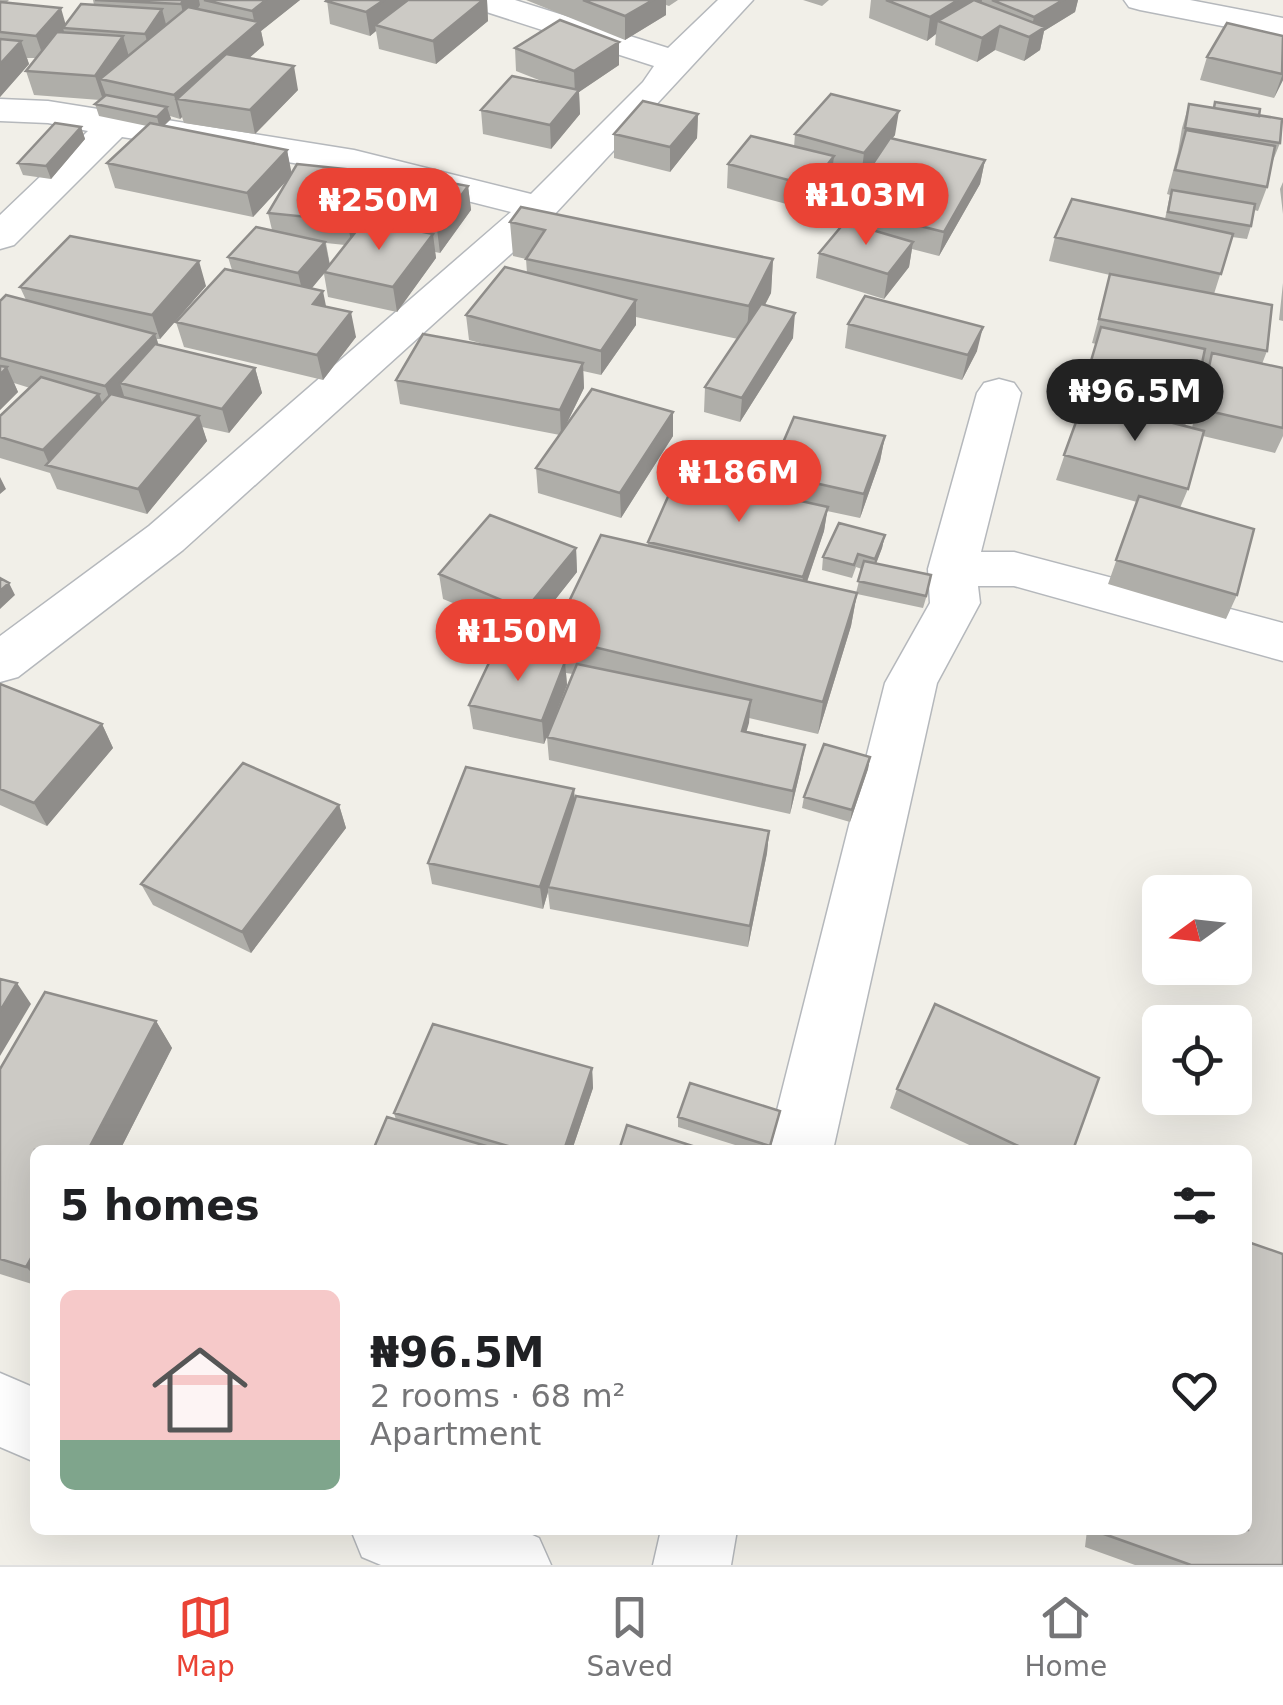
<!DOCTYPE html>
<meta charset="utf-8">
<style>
body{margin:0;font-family:"DejaVu Sans",sans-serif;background:#f2f2f2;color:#202124;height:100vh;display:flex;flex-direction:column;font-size:38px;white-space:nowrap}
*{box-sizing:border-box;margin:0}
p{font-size:32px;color:#757577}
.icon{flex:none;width:55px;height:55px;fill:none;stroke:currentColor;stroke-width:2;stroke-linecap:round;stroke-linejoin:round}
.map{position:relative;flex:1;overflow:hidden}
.panel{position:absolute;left:30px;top:1145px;width:1222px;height:390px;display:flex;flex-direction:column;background:#fff;border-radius:15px;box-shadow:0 10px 40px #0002}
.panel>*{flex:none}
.needle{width:65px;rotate:255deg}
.buttons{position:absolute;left:1142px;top:875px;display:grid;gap:20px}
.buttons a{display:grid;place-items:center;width:110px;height:110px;border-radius:15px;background:#fff;box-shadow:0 10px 40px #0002;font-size:50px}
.price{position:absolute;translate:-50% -85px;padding:0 22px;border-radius:35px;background:#ea4335;color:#fff;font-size:32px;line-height:65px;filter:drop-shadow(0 2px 5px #0008)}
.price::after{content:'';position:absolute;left:50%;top:60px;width:30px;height:22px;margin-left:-15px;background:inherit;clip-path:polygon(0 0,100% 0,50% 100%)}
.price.on{background:#222;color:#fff}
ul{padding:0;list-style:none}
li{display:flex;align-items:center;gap:30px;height:250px;padding:0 30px}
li+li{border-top:2px solid #e0e0e0}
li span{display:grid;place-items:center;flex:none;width:280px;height:200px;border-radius:15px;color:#555}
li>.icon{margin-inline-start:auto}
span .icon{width:120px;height:120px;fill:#fffc;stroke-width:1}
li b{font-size:42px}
h2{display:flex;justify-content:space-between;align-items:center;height:120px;padding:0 30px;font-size:42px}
.tabs{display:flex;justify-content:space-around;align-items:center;height:140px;border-top:2px solid #e0e0e0;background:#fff;font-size:28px;color:#757577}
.tabs a{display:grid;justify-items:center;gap:5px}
.tabs .on{color:#ea4335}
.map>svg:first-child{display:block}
</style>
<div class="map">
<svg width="1283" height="1565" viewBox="0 0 1283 1565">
<rect width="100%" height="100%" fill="#f1efe8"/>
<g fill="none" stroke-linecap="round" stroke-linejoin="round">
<g stroke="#b5b8bc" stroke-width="3">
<path id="street" d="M466,0H515L668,48L718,0H753L553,216L183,550L18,677L0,682V636L149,526L511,212L353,172L122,137L14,245L0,249V215L88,131L48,123L0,121V99L48,101L354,150L531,194L643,82L654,66L471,7Z
M1124,0H1190L1283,18V38L1140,10L1129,7Z
M999,379L1014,383L1021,393L981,552H1014L1283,623V661L1014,586H978L980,603L937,683L833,1150H767L885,683L930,603L928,569L977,393L984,383Z
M0,1373L35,1388V1462L0,1447Z
M351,1530H521L539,1538L551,1565H381L362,1557Z
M661,1530H737L731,1565H653Z"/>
</g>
<use href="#street" fill="#fff" fill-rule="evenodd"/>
</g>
<path fill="#afaea9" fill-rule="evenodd" d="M0,0H9L6,3L66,25L94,5L93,0H300L261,31L264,45L249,58L298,90L255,134L184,123L182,117L180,119L170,116L171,119L164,126L287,150L291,174L377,192L468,186L471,210L440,253L435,252L436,258L397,312L328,297L324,274L311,288L326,306L356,337L323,380L184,347L176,322L232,270L228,257L272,230L268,213L290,176L253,217L115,188L107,163L147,126L99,116L95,104L100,100L34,95L26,71L36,58H27L29,64L0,97ZM326,243L345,245L330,265Z
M327,0H487L488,21L436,64L379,49L376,31L370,36L330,24Z
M526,0H678L669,6L666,5V15L625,40Z
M803,0H829L822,6Z
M871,0H1078L1075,12L1044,31L1040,50L1024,61L995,50L977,62L935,45L936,34L927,41L869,18Z
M1283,36V80L1274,98L1200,80L1207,57Z
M619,42V65L579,92L580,114L551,149L483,134L481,110L544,82L516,71L515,48Z
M1215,102L1259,116L1280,143L1270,168L1267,187L1258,211L1254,210L1251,226L1247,239L1232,237L1214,294L1267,351L1262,364L1283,368V436L1275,453L1203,436L1188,489L1180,508L1237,595L1226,619L1108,584L1137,502L1056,480L1082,404L1078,403L1096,344L1092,343L1110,275L1049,261L1055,237L1165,219L1170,195L1167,194L1178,152L1182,128L1189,104L1213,108ZM1202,365L1207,366L1203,378L1192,428L1185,426L1194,401Z
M698,114L697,138L670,172L614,158V134Z
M81,127L85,139L51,179L23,175L18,163Z
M795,134L895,135L892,139L985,160L980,184L939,256L912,249L909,267L884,299L816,278L819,253L842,225L844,207L876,159L861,177L832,169L831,181L809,210L727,188L728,164L794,147Z
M1283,182V214L1280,189Z
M510,222L773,259L771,293L765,305L793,338L740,422L704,412L705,387L738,339L636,317V325L601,375L583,371L584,388L565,427L673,436L621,518L538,493L536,468L560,435L400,404L396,380L498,348L469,340L466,315L527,273L526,259L513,256Z
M1283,283V321L1279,320Z
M206,286L160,339H157L158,344L255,368L262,393L229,433L202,427L207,441L147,514L57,489L50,473L0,458V416L30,388L14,383L18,392L0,410V301L26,300L20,287Z
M848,324L977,351L962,380L845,348Z
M885,436L880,461L860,518L827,511L824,531L807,582L856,593L862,569L856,567L852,578L822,570L823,557L885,535L882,548L876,563L929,588L923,608L857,594L851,626L818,734L749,718L746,732L801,768L790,814L549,760L547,737L573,674L566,673L567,685L544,744L473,729L469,705L554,659L552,637L648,546V542L768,494L770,473Z
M576,548L577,572L528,634L443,599L439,574Z
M0,684L102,724L113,748L47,826L0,805Z
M870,757L868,769L850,822L802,808L804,797Z
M574,789L575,800L769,831L767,853L748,947L550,909L548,892L543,909L432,884L428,863Z
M339,805L346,828L251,953L153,905L141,884Z
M156,1021L172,1048L120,1150H35V1285L0,1274V1069Z
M592,1068L593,1088L572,1150H373L396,1120L394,1113Z
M897,1089L1073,1150H980L890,1108Z
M780,1111L770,1150H751L678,1127V1117Z
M1087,1530H1248L1283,1565H1135L1085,1547Z"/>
<path fill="#8f8d8a" d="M183,0H199L200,5L186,28L181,4Z
M266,0H300L261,31L264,45L199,102L177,99L182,117L180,119L174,95L255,25L252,11Z
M384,0H419L375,25L376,31L370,36L366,12Z
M483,0H487L488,21L436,64L433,41Z
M653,0H666V15L625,40V16Z
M958,0H982L981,6L938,21L936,34L927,41L930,17Z
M1063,0H1078L1075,12L1044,31L1040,50L1024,61L1034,17Z
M61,8L67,29L63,28L65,35L44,59L36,36Z
M162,9L168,32L151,57L145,34Z
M1000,26L995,50L977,62L982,38Z
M123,36L130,60L100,79L106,95L103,100L95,76Z
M21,41L29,64L0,97V64Z
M619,42V65L579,92L580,114L551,149L550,125L575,95L574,71Z
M294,66L298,90L255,134L250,110Z
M1283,73V80L1274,98Z
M167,107L171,119L160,129L157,117Z
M899,111L895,135L861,177L864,153Z
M698,114L697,138L670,172V147Z
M81,127L85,139L51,179L46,166Z
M287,150L292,175L253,217L247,193Z
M834,156L831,181L809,210L811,186Z
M985,160L980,184L939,256L944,232Z
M374,172L377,197L359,213L362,227L352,246L347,221Z
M468,186L471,210L440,253L437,229Z
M433,234L436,258L397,312L393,287Z
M325,242L330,266L304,298L298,273Z
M913,242L909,267L884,299L888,274Z
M773,259L771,293L746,341L749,306Z
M199,261L206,286L160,339L152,315Z
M323,291L328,316L313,304Z
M636,300V325L601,375V351Z
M351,312L356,337L323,380L317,355Z
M795,313L793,338L740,422L742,398Z
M983,327L977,351L962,380L968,355Z
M155,334L163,359L120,383L125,399L114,411L105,386Z
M583,363L584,388L561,435L560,410Z
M7,367L18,392L0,410V375Z
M255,368L262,393L229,433L222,409Z
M99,394L108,419L50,466L43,450Z
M673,412V436L621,518L620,493Z
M199,416L207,441L147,514L138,489Z
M885,436L880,461L860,518L864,494Z
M0,477L6,489L0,494Z
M828,507L824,531L800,602L803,577Z
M885,535L882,548L873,572L875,559Z
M576,548L577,572L528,634L525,610Z
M9,583L15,595L0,609V591Z
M857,593L851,626L818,734L823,702Z
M565,662L567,685L544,744L542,721Z
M751,700L749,723L740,754L742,731Z
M102,724L113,748L47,826L34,803Z
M805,745L801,768L790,814L793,791Z
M870,757L868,769L850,822L852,810Z
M574,789L575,811L548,887V892L543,909L540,887Z
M339,805L346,828L251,953L242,932Z
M769,831L767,853L748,947L750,926Z
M17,983L31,1004L0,1056V1011Z
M156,1021L172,1048L120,1150H88Z
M592,1068L593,1088L572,1150H564Z
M35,1251V1276L26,1267Z"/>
<path fill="#cccac5" stroke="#8f8d8a" stroke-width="2.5" d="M95,0H183L181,4Z
M204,0H266L252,11Z
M327,0H384L366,12L326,1Z
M408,0H483L433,41L375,25Z
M583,0H653L625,16Z
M886,0H958L930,17Z
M974,0L1045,27L1029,37L1000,26L982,38L938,21Z
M992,0H1063L1034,17Z
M0,2L61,8L36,36L0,32Z
M81,4L162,9L145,34L63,28Z
M188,7L259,22L174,95L100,79Z
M560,20L619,42L574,71L515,48Z
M1227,23L1283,36L1282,74L1207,57Z
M57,32L123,36L95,76L26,71Z
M0,39L21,41L0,64Z
M226,54L294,66L250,110L177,99Z
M512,76L579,90L550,125L481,110Z
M831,94L899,111L864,153L795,134Z
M106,95L167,107L157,117L95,104Z
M643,101L698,114L670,147L614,134Z
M1215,102L1260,109L1259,116L1214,108Z
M1189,104L1282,119L1280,143L1185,128Z
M55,123L81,127L46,166L18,163Z
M150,123L287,150L247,193L107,163Z
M1186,130L1275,146L1267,187L1175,170Z
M751,136L834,156L811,186L728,164Z
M890,138L985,160L944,232L844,207Z
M297,164L374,172L347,221L268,213Z
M392,172L468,186L437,229L359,213Z
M1172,190L1255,204L1251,226L1168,212Z
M1072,199L1233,234L1221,274L1055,237Z
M521,207L773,259L749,306L526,259L545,230L510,222Z
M365,220L433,234L393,287L324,272Z
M845,222L913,242L888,274L819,253Z
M256,227L325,242L298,273L228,257Z
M70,236L199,261L152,315L20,287Z
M505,267L636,300L601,351L466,315Z
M225,269L323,291L313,304L351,312L317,355L176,322Z
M1110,274L1272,305L1267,351L1099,319Z
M6,295L155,334L105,386L0,358V301Z
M865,296L983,327L968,355L848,324Z
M761,304L795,313L742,398L705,387Z
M1101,327L1205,349L1194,401L1086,378Z
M423,334L583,363L560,410L396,380Z
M155,344L255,368L222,409L120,383Z
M1212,353L1283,368V428L1200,409Z
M0,366L7,367L0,375Z
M41,377L99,394L43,450L0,437V416Z
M592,389L673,412L620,493L536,468Z
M111,394L199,416L138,489L46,465Z
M1084,400L1204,431L1188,489L1064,455Z
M794,417L885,436L864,494L770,473Z
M678,474L828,507L803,577L648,542Z
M1139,496L1254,529L1237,595L1116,560Z
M490,515L576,548L525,610L439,574Z
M839,523L885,535L875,559L858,554L854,565L823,557Z
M601,535L857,593L823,702L552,637Z
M864,561L931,575L926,596L858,581Z
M0,578L9,583L0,591Z
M496,648L565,662L542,721L469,705Z
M577,664L751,700L742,731L805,745L793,791L547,737Z
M0,684L102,724L34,803L0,789Z
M824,744L870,757L852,810L804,797Z
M243,763L339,805L242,932L141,884Z
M466,767L574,789L540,887L428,863Z
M576,796L769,831L750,926L548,887Z
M0,979L17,983L0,1011Z
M45,992L156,1021L88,1150H35V1251L26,1267L0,1259V1069Z
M935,1004L1099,1078L1073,1150H1027L897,1089Z
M433,1024L592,1068L564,1150H522L394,1113Z
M690,1083L780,1111L770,1146L678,1117Z
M387,1117L490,1147L489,1150H373Z
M627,1125L705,1150H619Z
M1248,1242L1283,1254V1565H1191L1104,1534V1530H1248Z"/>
</svg>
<div class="buttons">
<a><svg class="needle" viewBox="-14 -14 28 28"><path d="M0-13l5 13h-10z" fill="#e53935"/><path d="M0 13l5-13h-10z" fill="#757577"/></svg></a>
<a><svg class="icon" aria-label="locate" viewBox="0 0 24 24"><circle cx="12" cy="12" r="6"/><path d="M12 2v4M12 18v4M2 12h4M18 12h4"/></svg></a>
</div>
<b class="price" style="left:866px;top:248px">₦103M</b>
<b class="price" style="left:379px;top:253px">₦250M</b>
<b class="price on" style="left:1135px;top:444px">₦96.5M</b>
<b class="price" style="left:739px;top:525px">₦186M</b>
<b class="price" style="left:518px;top:684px">₦150M</b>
<section class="panel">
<h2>5 homes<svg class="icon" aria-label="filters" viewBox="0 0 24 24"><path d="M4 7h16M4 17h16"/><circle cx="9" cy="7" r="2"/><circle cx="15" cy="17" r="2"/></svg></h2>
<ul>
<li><span style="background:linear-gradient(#f6c9c9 75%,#7fa58c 0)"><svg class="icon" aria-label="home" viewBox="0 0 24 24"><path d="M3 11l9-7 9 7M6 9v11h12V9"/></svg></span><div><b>₦96.5M</b><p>2 rooms · 68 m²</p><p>Apartment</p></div><svg class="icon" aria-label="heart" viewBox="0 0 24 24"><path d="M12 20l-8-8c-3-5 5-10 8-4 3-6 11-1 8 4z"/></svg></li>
</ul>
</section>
</div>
<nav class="tabs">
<a class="on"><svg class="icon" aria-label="map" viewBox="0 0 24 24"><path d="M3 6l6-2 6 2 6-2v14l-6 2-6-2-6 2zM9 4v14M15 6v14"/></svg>Map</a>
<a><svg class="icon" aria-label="saved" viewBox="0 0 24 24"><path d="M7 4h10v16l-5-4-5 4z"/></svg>Saved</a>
<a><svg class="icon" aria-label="home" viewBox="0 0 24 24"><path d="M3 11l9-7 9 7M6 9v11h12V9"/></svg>Home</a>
</nav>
